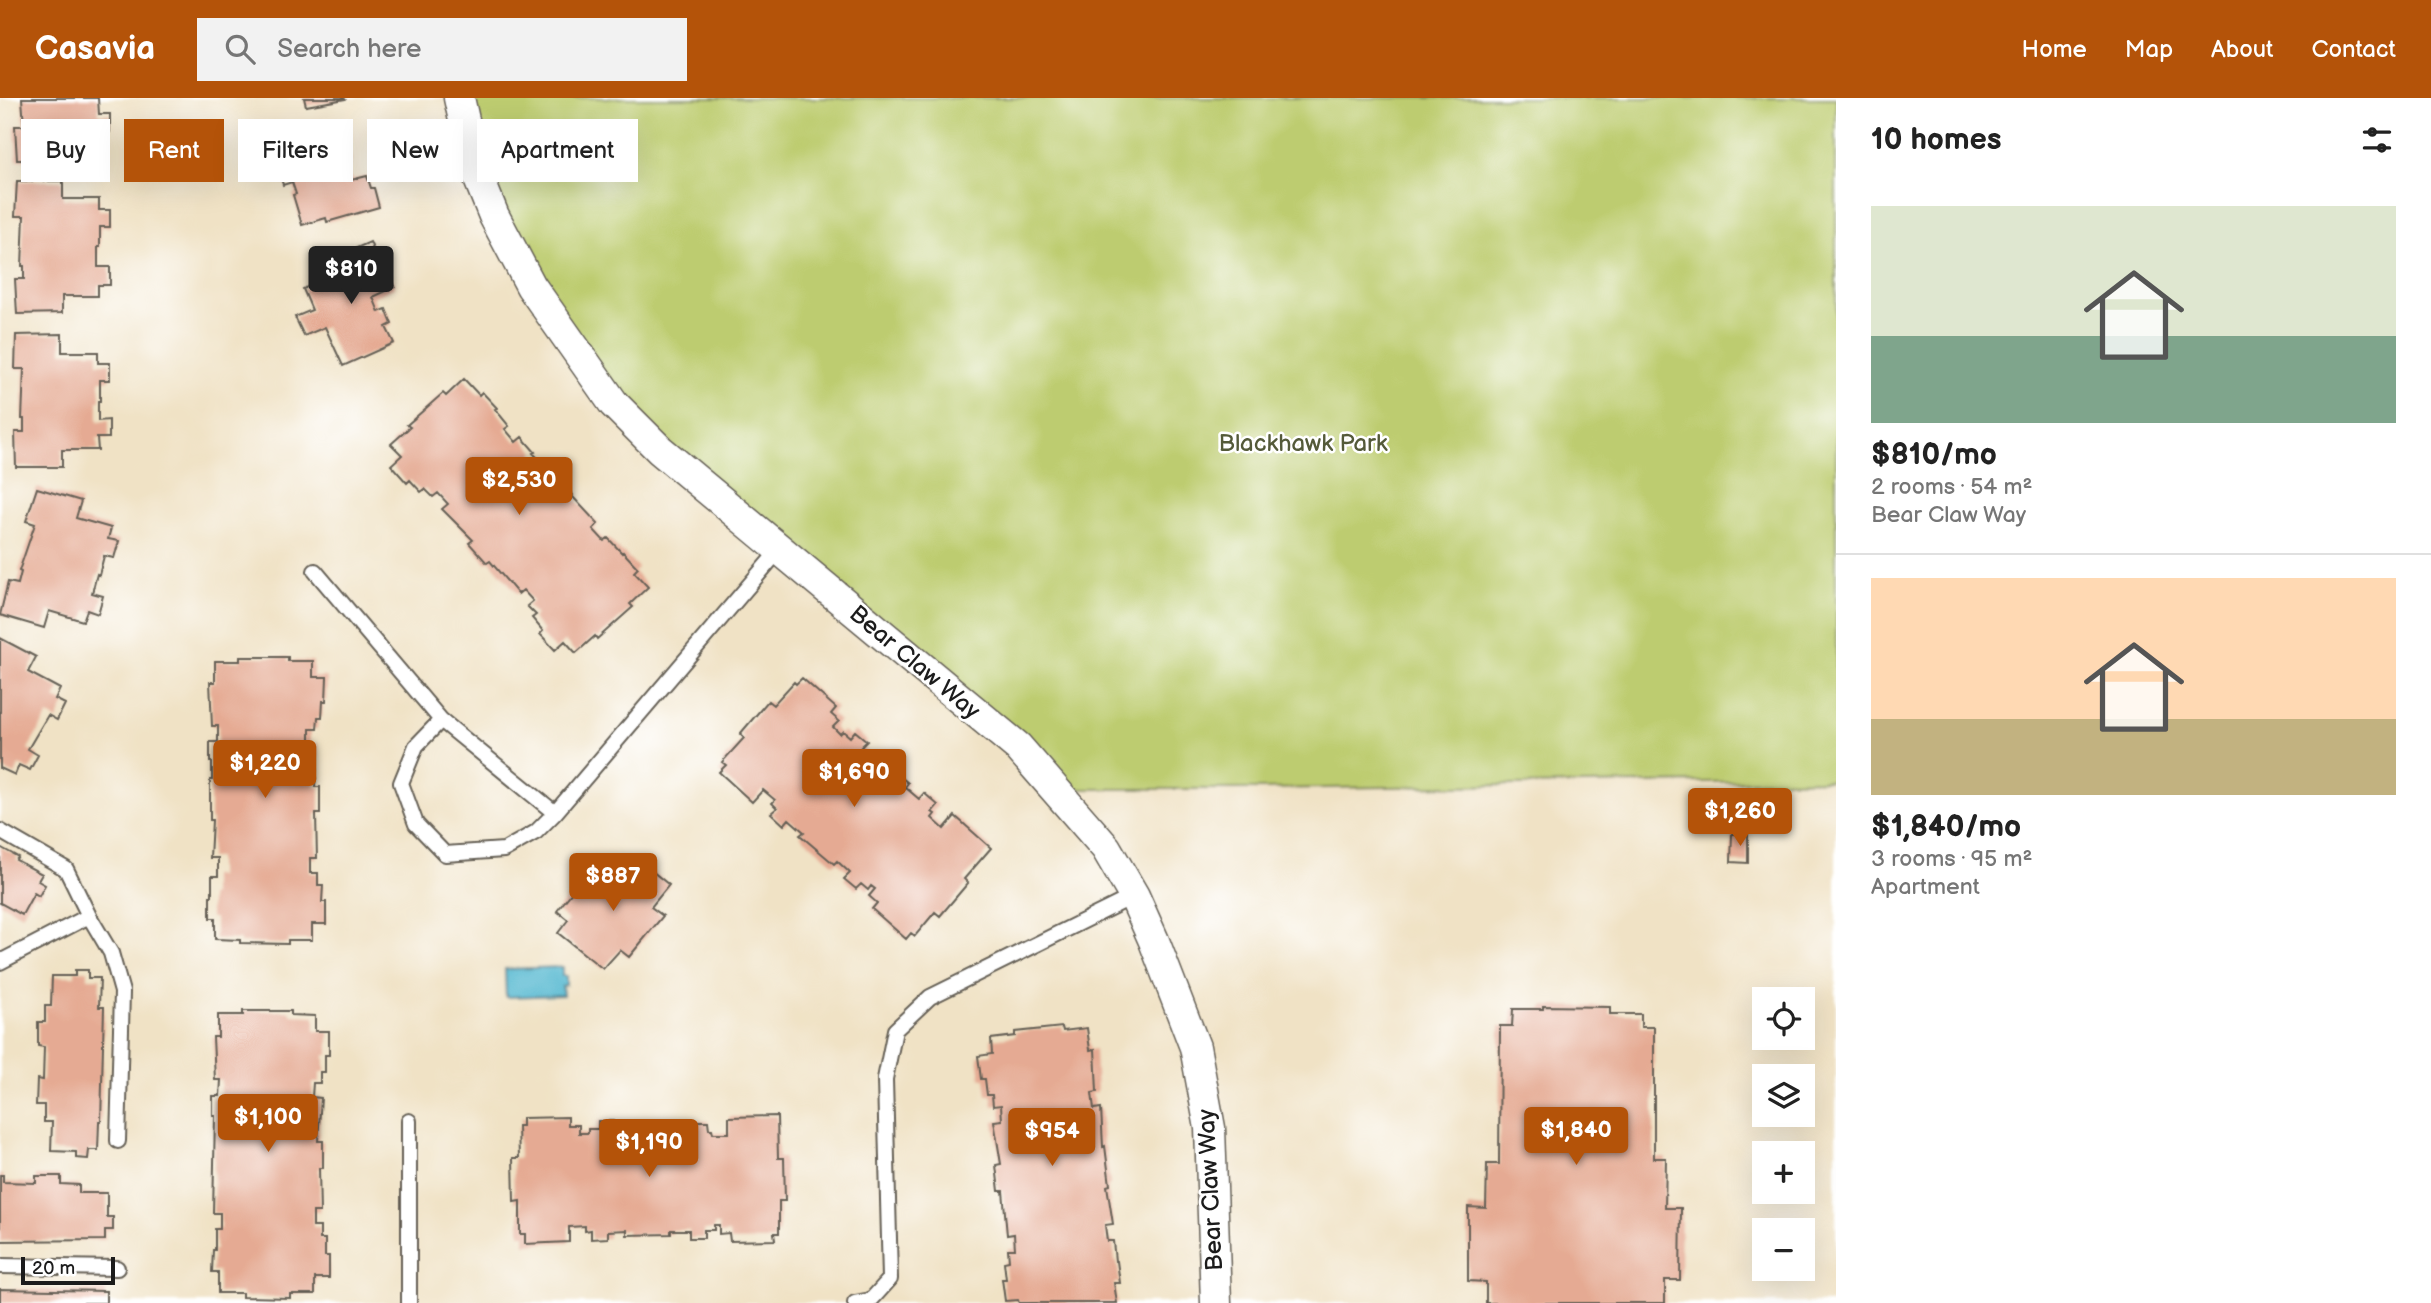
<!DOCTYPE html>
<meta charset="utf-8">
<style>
body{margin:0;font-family:"Balsamiq Sans",sans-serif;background:#f2f2f2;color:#222;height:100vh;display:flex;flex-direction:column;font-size:26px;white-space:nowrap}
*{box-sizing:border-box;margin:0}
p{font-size:23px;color:#767676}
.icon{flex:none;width:38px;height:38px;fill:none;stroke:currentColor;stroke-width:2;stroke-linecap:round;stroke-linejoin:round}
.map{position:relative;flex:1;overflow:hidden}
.side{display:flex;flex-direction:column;background:#fff;width:595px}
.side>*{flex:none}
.hud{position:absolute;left:21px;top:21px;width:665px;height:63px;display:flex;gap:14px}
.fabs{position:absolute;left:1752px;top:889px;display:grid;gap:14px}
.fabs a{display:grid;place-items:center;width:63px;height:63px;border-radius:0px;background:#fff;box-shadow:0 7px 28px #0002;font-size:35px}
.scale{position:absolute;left:21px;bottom:18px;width:94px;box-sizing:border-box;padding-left:7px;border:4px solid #1c1c1c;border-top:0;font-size:19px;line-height:24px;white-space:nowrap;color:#1c1c1c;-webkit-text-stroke:5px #fff;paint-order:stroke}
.price{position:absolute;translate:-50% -60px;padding:0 16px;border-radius:7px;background:#b45309;color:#fff;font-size:23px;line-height:46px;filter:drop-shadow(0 2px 4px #0008)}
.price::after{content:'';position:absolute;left:50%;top:42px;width:21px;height:16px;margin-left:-10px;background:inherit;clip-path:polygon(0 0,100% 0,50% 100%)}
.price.on{background:#222;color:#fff}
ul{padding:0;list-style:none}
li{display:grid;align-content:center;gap:14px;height:371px;padding:0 35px}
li+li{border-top:2px solid #e0e0e0}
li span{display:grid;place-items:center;height:217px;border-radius:0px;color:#555}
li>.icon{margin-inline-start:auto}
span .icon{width:126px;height:126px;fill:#fffc;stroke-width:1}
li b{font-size:30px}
h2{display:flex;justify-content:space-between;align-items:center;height:84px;padding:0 35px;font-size:30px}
.pill{padding:0 24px;border-radius:0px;background:#fff;box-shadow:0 7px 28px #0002;font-size:24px;line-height:63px}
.pill.on{background:#b45309;color:#fff}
header{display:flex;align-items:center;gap:42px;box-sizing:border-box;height:98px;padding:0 35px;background:#b45309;color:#fff}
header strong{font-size:33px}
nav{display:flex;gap:38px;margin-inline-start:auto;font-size:24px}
.search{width:490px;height:63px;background:#f2f2f2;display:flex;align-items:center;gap:18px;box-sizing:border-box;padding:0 24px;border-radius:0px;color:#767676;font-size:26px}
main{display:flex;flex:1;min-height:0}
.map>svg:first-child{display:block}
</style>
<header>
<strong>Casavia</strong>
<div class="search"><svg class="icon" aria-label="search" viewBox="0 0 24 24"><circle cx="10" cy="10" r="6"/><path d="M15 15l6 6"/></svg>Search here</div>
<nav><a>Home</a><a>Map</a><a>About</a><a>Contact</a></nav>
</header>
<main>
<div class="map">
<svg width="1836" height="1205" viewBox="0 0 1836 1205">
<rect width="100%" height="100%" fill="#fff"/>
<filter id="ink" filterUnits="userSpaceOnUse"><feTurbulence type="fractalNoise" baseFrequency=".0143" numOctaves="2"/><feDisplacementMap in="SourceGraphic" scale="14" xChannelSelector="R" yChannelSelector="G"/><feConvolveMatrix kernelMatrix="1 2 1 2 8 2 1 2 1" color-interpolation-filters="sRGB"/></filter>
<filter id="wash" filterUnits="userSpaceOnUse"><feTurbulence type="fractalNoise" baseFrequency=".00686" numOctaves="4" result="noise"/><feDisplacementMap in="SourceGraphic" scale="28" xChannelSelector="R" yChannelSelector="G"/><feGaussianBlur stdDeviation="1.57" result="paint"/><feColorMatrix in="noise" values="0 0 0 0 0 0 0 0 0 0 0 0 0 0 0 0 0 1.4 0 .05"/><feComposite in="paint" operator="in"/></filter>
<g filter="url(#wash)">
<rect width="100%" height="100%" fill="#f0e2c5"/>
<path fill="#bdcc6f" stroke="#6c7446" stroke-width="2" d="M459,0H1836V682L1263,691H1054L660,352L531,188Z"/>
<path fill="#50b6cf" stroke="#366976" stroke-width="2" d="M562,869V878H566V887L562,888L563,897L506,899L505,871Z"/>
<g id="blocks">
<path fill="#e5aa93" d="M22,0H98L99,16H110V34H98V45H62V62H17L15,28H24Z
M304,0H344L345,1L306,8Z
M337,32L342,49L347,48L352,63L346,65L351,82L367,78L371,90H374L379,109L327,124L326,120L302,127L293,97L296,96L292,84L283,87L276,64L291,60L287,47Z
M17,83H63V101H99V112H110V129H100V149H98V169H110V187H98V198H62V215L17,216L15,181H24V168H22L24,118H15Z
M370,144L376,158L381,156L395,189L373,199L379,214L386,211L392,226L386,229L394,245L343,268L325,229L304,238L295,219L312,212L303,191L344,172L338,158Z
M62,236V254H98V265H110V282H100V303H98V323L109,322V340H97L98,352H62V369H16L15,334H24V321H22L24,271H15L16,237Z
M464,281L479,297L482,294L497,310L495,311L509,328L505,331L516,344L522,339L535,354L533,355L573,397L572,398L598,426L593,431L604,443L608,440L622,455L623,454L638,470L634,474L648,489L630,506L633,509L597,541L595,538L576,555L565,543L555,552L540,536L543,533L532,520L536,517L527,508L533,503L523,492L518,496L490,463L487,465L469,445L473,442L442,411L448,406L438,395L433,399L425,391L421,394L410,382L407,385L391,367L402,357L391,346L410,329L407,327L443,295L446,298Z
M37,390L81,403L76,420L111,430L108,441L119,443L114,460L104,458L99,477L97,476L92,495L103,498L98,516L87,512L83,523L49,513L44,530L0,517L8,484L18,486L21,474L19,473L35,426L26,423Z
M0,540L36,559L28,574L60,591L55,601L65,606L57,622L48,617L28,651L38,657L30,672L19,667L15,677L0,670Z
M240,559H288V563H313V579H327L326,603H323L322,619H318L317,631H310V646H318L315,689H320V716H316L317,760H310V775H318V787H323L322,804H326V826H312V842H288V846L240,845V842L215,841V820H210V798H212V778H218V760H210L212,722H210V682H212V664H210V644H218V628H212L210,584H215V563H240Z
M802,580L836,610L831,616L839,623L833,629L840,636L843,633L850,639L855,633L867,643L861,649L875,661L877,659L908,685L905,689L919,701L924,695L938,707L932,714L935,716L932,720L944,731L955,718L991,750L964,781L968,785L940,818L935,814L915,838L911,835L906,841L872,811L877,805L869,798L875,791L871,788L868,792L861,786L856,791L844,781L850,775L837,763L834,766L800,737L804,734L789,721L784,727L771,715L777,710L772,705L775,702L763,692L752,704L719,674L726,667L722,664L744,640L740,636L768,603L773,607L794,584L796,586Z
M1732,736H1748V765L1731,764Z
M0,749L18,759L16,762L42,776L38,783L45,787L39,798L34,795L22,817L0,805Z
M636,760L669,787L651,809L663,818L629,859L620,852L603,871L558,835L568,822L557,813L584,779L595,787L606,772L618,782Z
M75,872H88V880H100L99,909H104L101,1024H99L98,1052H89L88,1061L76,1060V1054L51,1053L52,1024H44V1007H36L37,981L43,982L44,949L38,948V924H45V908H51L52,878H75Z
M1543,908L1610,909V916H1641V929H1654V1060H1666L1665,1110H1681L1680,1182H1665V1205H1486V1184L1468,1183V1109L1486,1110L1487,1066H1499L1500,928H1512L1513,911H1543Z
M243,913H291V917L315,918V933H329V957H325V974H320V985H313L312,999L321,1000L318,1043H323V1070H319L320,1114H313V1129H320V1141H325V1158H329V1180H315V1196H290V1200L242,1199V1195H218V1174H212L213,1152H215V1131H220V1115H213L215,1018H213V998H220L221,982H215L213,939H218V917H243Z
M1062,929L1063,933L1087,930L1090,952L1095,951L1097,994L1092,995L1094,1011L1101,1010L1103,1049L1105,1048L1110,1087L1107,1088L1113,1126L1105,1127L1107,1143H1113L1115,1163H1117L1120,1185H1114L1117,1205H1019L1018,1202L1005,1203L1002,1181H1006L1004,1164L1009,1163L1008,1151H1015L1014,1136L1007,1137L1003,1093H999L996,1067L1001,1066L994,1023L1002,1022L1001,1007L993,1008L992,997H987L985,981H981L978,958L992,956L991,941L1015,938V934Z
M777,1018L778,1060H784L785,1103H779V1135H774L775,1142L730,1143L729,1135L719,1136V1127H714V1132H704V1140H689V1132H671V1136L627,1137V1132L608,1133V1140L591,1141V1132L585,1133V1128L569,1129V1144L525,1146V1136H520V1103L514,1104L513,1060H519L518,1028H522V1020L568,1019V1027H579V1035H588V1031H598V1023H613V1031H631V1027H672V1031H691L690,1023H708L709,1031H712L713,1035H729V1019Z
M0,1077H3V1084L36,1085V1078H61V1086L79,1087V1095H107V1119H113V1132H105V1142L0,1143Z
M0,1191L106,1193V1205H0Z"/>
</g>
</g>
<g filter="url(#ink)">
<use href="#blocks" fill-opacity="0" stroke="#666157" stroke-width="2"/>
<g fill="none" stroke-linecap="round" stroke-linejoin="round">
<g stroke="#666157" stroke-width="18">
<path id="service" d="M315,473L441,622L416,648L401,685L416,726L445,756L504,752L536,734L555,715L780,451
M441,622L555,715
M0,733L66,771L89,818
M0,864L89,818L111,855L122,894L118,1043
M409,1023V1205
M0,1168L117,1170
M855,1205L871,1202L890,1181L885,981L895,932L930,899L1134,798"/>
</g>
<g stroke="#666157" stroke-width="33">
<path id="minor" d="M459,0L475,71L494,118L531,188L614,306L660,352L1018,649L1106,750L1134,798L1154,843L1195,949L1210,1030L1216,1205"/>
</g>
<use href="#service" stroke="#fff" stroke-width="14"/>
<use href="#minor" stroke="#fff" stroke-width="30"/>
</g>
</g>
<g text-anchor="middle" stroke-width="5" stroke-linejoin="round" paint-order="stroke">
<g font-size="24" fill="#545a39" stroke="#fff">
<text x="1303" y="353">Blackhawk Park</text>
</g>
<g font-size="24" fill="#1c1c1c" stroke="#fff">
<text transform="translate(915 564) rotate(40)" y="8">Bear Claw Way</text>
<text transform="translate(1210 1092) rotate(-93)" y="8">Bear Claw Way</text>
</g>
</g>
</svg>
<div class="fabs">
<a><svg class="icon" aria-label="locate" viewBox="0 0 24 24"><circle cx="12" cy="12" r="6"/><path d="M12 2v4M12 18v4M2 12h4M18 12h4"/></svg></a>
<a><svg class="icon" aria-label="layers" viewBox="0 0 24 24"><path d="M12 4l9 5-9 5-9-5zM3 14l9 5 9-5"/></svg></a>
<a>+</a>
<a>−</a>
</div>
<div class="scale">20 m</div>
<b class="price on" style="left:351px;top:208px">$810</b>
<b class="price" style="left:519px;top:419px">$2,530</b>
<b class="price" style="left:265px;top:702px">$1,220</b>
<b class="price" style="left:854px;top:711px">$1,690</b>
<b class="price" style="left:1740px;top:750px">$1,260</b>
<b class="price" style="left:613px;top:815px">$887</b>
<b class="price" style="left:268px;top:1056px">$1,100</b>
<b class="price" style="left:1576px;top:1069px">$1,840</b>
<b class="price" style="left:1052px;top:1070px">$954</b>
<b class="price" style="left:649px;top:1081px">$1,190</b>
<div class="hud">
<a class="pill">Buy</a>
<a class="pill on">Rent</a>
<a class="pill">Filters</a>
<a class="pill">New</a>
<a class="pill">Apartment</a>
</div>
</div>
<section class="side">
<h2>10 homes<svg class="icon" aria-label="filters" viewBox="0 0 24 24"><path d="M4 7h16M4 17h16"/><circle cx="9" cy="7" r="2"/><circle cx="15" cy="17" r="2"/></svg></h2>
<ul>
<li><span style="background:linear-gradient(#dfe7d0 60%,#7fa58c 0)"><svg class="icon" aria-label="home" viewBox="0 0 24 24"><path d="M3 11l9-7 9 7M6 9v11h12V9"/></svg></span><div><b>$810/mo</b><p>2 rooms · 54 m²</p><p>Bear Claw Way</p></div></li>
<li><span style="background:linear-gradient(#ffd9b3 65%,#c2b280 0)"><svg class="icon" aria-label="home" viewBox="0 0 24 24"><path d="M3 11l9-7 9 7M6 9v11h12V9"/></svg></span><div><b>$1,840/mo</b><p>3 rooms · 95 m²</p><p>Apartment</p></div></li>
</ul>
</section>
</main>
